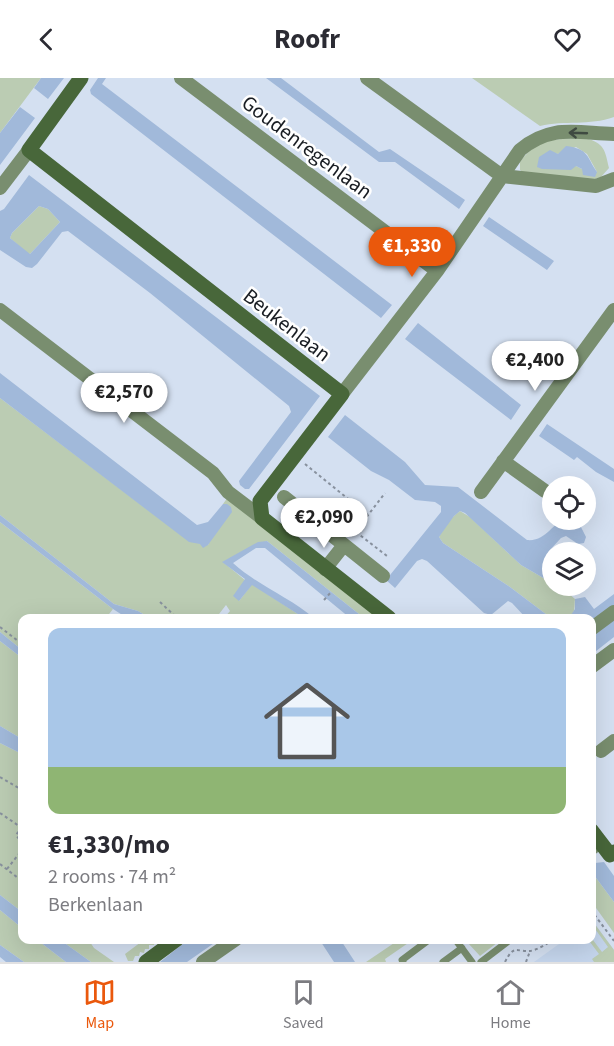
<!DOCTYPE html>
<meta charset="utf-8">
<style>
body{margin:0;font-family:"Source Sans 3",sans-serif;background:#f7f7f7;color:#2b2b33;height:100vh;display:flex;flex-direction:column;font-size:22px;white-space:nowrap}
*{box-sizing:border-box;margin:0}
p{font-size:20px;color:#7c7c81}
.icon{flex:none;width:33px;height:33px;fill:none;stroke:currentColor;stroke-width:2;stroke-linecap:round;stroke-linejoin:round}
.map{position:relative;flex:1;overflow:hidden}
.drawer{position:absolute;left:18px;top:536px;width:578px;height:330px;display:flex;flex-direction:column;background:#fff;border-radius:12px;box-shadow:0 6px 24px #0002}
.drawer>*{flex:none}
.tools{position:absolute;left:542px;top:398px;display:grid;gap:12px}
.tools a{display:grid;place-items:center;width:54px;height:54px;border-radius:50%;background:#fff;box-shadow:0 6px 24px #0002;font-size:30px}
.price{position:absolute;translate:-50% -51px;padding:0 14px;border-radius:21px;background:#fff;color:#222;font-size:20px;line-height:39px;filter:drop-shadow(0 2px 3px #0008)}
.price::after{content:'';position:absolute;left:50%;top:36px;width:18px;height:14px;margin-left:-9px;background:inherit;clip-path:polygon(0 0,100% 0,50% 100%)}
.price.selected{background:#ea580c;color:#fff}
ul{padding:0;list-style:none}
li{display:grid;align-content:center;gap:12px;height:318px;padding:0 30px}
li+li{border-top:2px solid #e1e1e2}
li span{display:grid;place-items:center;height:186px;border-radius:12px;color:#555}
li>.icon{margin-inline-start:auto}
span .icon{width:108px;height:108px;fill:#fffc;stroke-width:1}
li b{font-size:26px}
header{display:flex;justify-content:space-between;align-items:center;height:78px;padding:0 30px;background:#fff;font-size:27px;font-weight:700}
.tabs{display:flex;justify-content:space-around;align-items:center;height:84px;border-top:2px solid #e1e1e2;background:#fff;font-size:16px;color:#7c7c81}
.tabs a{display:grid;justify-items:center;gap:3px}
.tabs .selected{color:#ea580c}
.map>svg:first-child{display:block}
</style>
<header><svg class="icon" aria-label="back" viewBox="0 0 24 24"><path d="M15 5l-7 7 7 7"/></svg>Roofr<svg class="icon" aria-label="heart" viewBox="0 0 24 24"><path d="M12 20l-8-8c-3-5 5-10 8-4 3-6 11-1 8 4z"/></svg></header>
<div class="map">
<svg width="614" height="884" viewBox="0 0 614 884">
<rect width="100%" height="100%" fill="#d4e0f1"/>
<path fill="#c5d6ed" d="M592,842L614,872V884H534L566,861H591Z"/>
<path fill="#bbccb3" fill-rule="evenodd" d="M0,0H41L0,55Z
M472,0H614V39C589,48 565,42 540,48Z
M585,60C605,65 605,73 609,90L601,99L592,102L524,95L520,92V84C538,59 557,61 585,60ZM576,69L587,76L597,94L582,91L576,88L542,91L554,75L558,76Z
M39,128L48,131L60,144L30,176L27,175L10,160L12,155Z
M0,320L189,463L208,467L227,426H223L228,419L378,540H364L267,463L223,484L245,502L239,523L252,506L304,540H224L230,533L226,527L216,540H150L138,533L114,526L0,437Z
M460,433L470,439L521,487L552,505V507L560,508L575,521C574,529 576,534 569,540H551L510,509L443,465L439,459C444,449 451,439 460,433Z
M0,444L113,531L106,540H22V572L0,554Z
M0,563L22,580V661L0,648Z
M0,665L22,676V834L0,817Z
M591,793L614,824V855L591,823Z
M0,832L22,850V861H36L66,884H24L0,867Z
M591,841L614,872V884H594L592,881L599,876L590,864L593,862L602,874L608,869L593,848L591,849Z
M59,861H88L94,870L114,884H91Z
M145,861H160V863H155L154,867H149V871H145L144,875L140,874L139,878H135L133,883H128L125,876Z
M400,861H414L385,881L386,884H366Z
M462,861H476L479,864L483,861H502L480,878L468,865L466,866Z"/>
<path fill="#a1b9da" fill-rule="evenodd" d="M41,0H64L48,21L34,10Z
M98,0H106L102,6L392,227L381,240L91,16L90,12Z
M266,0H281L379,74L390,71L465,122L459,131L395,84H379Z
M20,29L35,40L0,87V55Z
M566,68C589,71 586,78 597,94L595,99L583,97L582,91L576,88L571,92L542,91L537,89L539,79L550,72L558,76Z
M29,97L320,318L249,411H245L240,407L239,403L291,334L289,328L150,215L68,153L62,154L37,186L32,190L26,189L0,172V133L4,131ZM39,128L48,131L60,144L30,176L10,160L12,155Z
M489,139L554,183L547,192L483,148Z
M418,245L521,327L511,342L405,261Z
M0,295L197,447L208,444L223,426H227L231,429L232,434L208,467L203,470L200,466L189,464L0,320Z
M345,337L405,384L425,407L458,409L527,462C546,464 553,444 565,441C570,440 576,441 581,441L579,445L586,459L584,465L578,466L566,458L561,460L548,474V483L552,487V505L521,487L465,435L460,433L454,438L439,459L443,465L510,509L551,540H526L512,525L508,523L491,537L484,535L427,483L422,481L417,483L395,510L386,502L441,434V428L435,424L415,422L389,402L371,393L328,359Z
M547,346L614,391V404L596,394L577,379L574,382L539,358Z
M0,437L114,526L138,533L150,540H127L113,531L0,444Z
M267,463L364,540H350L265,470H256L233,485C257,507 289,519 314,540H304L252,507L239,523L233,518L245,501L222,484L258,464Z
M614,516V528L591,544V540H569L575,531V521L585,519L594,531Z
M614,540V559L591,577V556Z
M0,554L22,572V580L0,563Z
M0,648L22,661V676L0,665Z
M604,784L614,798V824L591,793V787L595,785Z
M0,817L22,834V850L0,832Z
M36,861H59L91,884H66Z
M189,861H220L187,884H160Z
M319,861H340L355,884H334Z
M0,867L24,884H6L0,879Z"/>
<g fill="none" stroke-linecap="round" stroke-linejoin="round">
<path stroke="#88919e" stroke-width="2" stroke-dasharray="3 3" stroke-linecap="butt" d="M305,386L368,437
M356,454L387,478
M352,458L385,415
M324,522L332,513
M160,524L177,540
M0,549L22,566
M0,699L22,712
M0,735L22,750
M22,749L16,757L22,765
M0,786L22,803
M7,791L22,772
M591,832L614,863
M505,884C514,866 516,874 530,873C537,872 548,866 552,861
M526,884L530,873"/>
<path stroke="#798e6f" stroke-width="7" d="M591,775L602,767
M455,861L472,884
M403,884L402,882L430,861
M443,884L462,870
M481,884L511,861"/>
<path stroke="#798e6f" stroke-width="14" d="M181,0L437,193
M367,0L502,98L596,108L614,101
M0,110L29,72
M0,232L213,395L228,414L262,440
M342,316L437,193L520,72C551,46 576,55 614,56
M503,383L545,413
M481,414L614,232
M284,419L383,498
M325,491L344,467
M591,551L614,534
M591,589L614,572
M601,673L614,663
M203,884L236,861"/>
<path stroke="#48673a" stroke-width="15" d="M81,0L29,72L342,316L260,423L262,440L389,540
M591,752L610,777L614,774
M146,884L177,861"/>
</g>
<defs><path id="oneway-shaft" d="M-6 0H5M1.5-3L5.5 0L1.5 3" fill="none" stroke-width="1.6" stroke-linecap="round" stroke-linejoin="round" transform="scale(1.5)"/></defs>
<use stroke="#3f4a41" href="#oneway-shaft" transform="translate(578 55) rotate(-178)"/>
<g text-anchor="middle" stroke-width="5" stroke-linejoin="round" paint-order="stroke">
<g font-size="21" fill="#191d23" stroke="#fff">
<text transform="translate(307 69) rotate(37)" y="7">Goudenregenlaan</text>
<text transform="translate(287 247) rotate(38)" y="7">Beukenlaan</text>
</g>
</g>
</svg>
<div class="tools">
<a><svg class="icon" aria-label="locate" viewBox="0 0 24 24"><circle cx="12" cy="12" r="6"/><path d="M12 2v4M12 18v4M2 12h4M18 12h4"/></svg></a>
<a><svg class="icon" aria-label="layers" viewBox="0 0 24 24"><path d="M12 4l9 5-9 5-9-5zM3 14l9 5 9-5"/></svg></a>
</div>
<b class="price selected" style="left:412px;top:200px">€1,330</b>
<b class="price" style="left:535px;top:314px">€2,400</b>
<b class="price" style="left:124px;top:346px">€2,570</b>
<b class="price" style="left:324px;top:471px">€2,090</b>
<section class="drawer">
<ul>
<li><span style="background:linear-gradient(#a9c7e8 75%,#8fb573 0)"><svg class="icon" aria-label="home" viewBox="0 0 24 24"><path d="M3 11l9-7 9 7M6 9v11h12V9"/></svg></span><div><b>€1,330/mo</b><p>2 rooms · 74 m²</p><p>Berkenlaan</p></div></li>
</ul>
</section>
</div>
<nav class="tabs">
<a class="selected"><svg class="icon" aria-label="map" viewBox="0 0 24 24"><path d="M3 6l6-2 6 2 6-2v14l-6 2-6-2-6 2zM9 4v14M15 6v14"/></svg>Map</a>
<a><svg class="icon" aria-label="saved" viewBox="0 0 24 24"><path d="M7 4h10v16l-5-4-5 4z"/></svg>Saved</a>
<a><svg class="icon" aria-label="home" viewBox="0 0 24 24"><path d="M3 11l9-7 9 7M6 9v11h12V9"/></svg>Home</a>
</nav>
